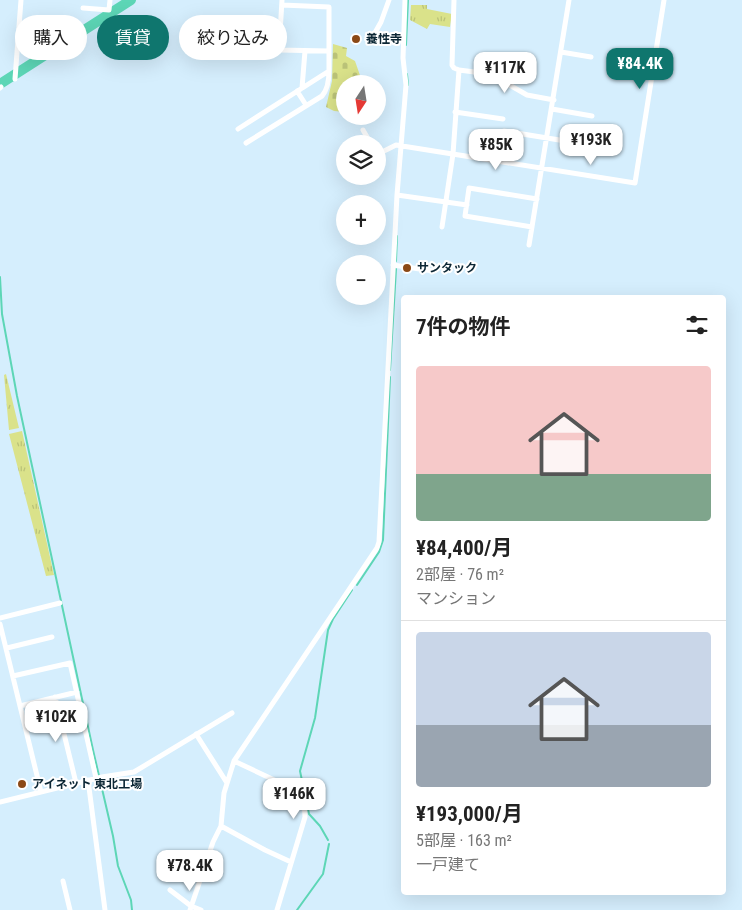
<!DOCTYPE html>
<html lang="ja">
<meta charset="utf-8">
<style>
body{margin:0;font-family:"Roboto Condensed","Noto Sans JP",sans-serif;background:#f2f2f2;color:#222;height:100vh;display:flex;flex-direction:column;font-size:19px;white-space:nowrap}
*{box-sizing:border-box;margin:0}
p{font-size:16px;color:#767676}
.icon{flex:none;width:28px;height:28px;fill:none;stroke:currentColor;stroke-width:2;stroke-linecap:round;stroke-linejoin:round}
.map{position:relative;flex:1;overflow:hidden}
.sheet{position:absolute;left:401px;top:295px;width:325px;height:600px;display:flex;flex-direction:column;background:#fff;border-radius:5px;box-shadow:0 5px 20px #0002}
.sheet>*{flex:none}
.hud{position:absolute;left:15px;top:15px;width:311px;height:45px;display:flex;gap:10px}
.needle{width:32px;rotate:192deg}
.fabs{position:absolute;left:336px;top:75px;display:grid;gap:10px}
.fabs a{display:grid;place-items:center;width:50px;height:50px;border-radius:50%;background:#fff;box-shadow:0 5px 20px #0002;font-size:25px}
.price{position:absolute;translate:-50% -42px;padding:0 11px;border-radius:10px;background:#fff;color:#222;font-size:16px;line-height:32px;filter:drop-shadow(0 1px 2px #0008)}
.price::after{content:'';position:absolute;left:50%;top:30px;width:15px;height:11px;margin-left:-8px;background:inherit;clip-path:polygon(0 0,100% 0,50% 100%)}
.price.selected{background:#0f766e;color:#fff}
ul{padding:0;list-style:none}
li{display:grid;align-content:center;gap:10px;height:265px;padding:0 15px}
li+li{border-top:1px solid #e0e0e0}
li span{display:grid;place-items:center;height:155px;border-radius:5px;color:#555}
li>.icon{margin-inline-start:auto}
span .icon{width:90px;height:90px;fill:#fffc;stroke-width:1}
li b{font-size:21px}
h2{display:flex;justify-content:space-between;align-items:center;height:60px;padding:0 15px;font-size:21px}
.chip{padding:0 18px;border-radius:22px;background:#fff;box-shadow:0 5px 20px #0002;font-size:18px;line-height:45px}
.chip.selected{background:#0f766e;color:#fff}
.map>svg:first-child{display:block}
</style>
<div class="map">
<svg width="742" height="910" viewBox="0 0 742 910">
<defs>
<pattern id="grass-tufts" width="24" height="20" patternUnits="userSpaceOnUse" patternTransform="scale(1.25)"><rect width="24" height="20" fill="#dae28a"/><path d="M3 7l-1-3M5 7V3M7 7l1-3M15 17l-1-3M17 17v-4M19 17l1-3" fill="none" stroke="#bac278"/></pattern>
<pattern id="cemetery-stones" width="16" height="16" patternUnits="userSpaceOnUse" patternTransform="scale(1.25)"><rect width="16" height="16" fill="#dae28a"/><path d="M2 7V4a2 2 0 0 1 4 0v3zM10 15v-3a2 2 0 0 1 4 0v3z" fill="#bac278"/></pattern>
</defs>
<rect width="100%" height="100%" fill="#d5eefd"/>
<path fill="url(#grass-tufts)" d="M411,5H427V9L452,14L450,27L430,24L427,29L410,20Z
M6,374L19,428L9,430L4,375Z
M22,431L54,575L46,576L9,434Z"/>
<path fill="url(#cemetery-stones)" d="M333,44L347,48L346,56L355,61L363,84H345V112L334,111L326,107L332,81Z"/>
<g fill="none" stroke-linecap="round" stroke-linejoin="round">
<path stroke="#5dd6b6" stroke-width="2" d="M406,45L408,0
M407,74L408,85
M396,261L397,236
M0,277L2,314L17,396L93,750L113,836L118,866L131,900L132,910
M390,370L396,269
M357,585L379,552L383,540L390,377
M328,840L320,826L309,814L300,771L315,718L328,630L333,619L352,590
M297,910L323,874L329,844"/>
<path stroke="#5dd6b6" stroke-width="10" d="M0,84L131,0"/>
<path stroke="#fff" stroke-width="5" d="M282,0L279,50L329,51
M83,8L109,10L110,0
M372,38L381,22L389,0
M561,52L591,57
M459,70L490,74L527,95L554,100
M15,79L21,0
M0,88L1,87
M302,88L305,51
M297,91L306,105
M552,109L592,116
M455,112L503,119
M238,129L329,71V7L282,5
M363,130L371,144
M504,131L590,145
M246,143L322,96C328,89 329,80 329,71
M378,154L396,145L635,183L664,0
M397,195L467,205
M442,227L453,154L459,70L454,68L452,65L454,0
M532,227L465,216L469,188L537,199
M529,245L569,0
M393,265L433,271
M0,618L60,603
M0,624L41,792
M7,648L52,637
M13,676L70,663L96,778
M55,697L76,783
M20,706L77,692
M196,734L227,783
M234,761L302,793L304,798L305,817L277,910
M88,780L105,910
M0,802L102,777L134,772L232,713
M221,826L265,850L291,862
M63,881L70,910
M170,890L191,906L201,910
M190,910L213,842L221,826L224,793L234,761L377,548L379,542L397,195L406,85L403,58L405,0"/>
</g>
<g fill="#8b4917" stroke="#fff" stroke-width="2">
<circle cx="356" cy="39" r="5"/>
<circle cx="407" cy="268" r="5"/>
<circle cx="22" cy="784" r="5"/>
</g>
<g text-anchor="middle" stroke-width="4" stroke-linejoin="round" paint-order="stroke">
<g font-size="12" font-weight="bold" fill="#0b2634" stroke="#fff" text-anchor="start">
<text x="366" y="43">養性寺</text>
<text x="417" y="272">サンタック</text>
<text x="32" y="788">アイネット 東北工場</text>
</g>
</g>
</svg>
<div class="fabs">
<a><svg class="needle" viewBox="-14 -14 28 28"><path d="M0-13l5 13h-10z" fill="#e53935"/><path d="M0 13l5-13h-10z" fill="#767676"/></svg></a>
<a><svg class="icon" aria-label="layers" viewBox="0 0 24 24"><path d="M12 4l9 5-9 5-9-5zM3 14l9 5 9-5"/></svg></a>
<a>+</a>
<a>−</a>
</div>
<b class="price selected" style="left:640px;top:90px">¥84.4K</b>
<b class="price" style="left:505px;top:94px">¥117K</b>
<b class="price" style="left:591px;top:166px">¥193K</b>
<b class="price" style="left:496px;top:171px">¥85K</b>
<b class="price" style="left:56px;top:743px">¥102K</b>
<b class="price" style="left:294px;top:820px">¥146K</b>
<b class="price" style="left:190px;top:892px">¥78.4K</b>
<div class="hud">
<a class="chip">購入</a>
<a class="chip selected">賃貸</a>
<a class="chip">絞り込み</a>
</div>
<section class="sheet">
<h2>7件の物件<svg class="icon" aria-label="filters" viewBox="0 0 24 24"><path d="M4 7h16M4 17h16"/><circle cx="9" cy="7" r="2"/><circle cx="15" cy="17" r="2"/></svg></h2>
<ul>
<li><span style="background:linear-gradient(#f6c9c9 70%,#7fa58c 0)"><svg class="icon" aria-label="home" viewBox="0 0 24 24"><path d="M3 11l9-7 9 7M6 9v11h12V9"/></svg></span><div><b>¥84,400/月</b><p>2部屋 · 76 m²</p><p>マンション</p></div></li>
<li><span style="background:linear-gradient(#c9d6e8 60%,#9aa5b1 0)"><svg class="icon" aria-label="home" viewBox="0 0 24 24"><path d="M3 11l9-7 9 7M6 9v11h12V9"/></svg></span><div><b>¥193,000/月</b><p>5部屋 · 163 m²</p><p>一戸建て</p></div></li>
</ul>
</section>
</div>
